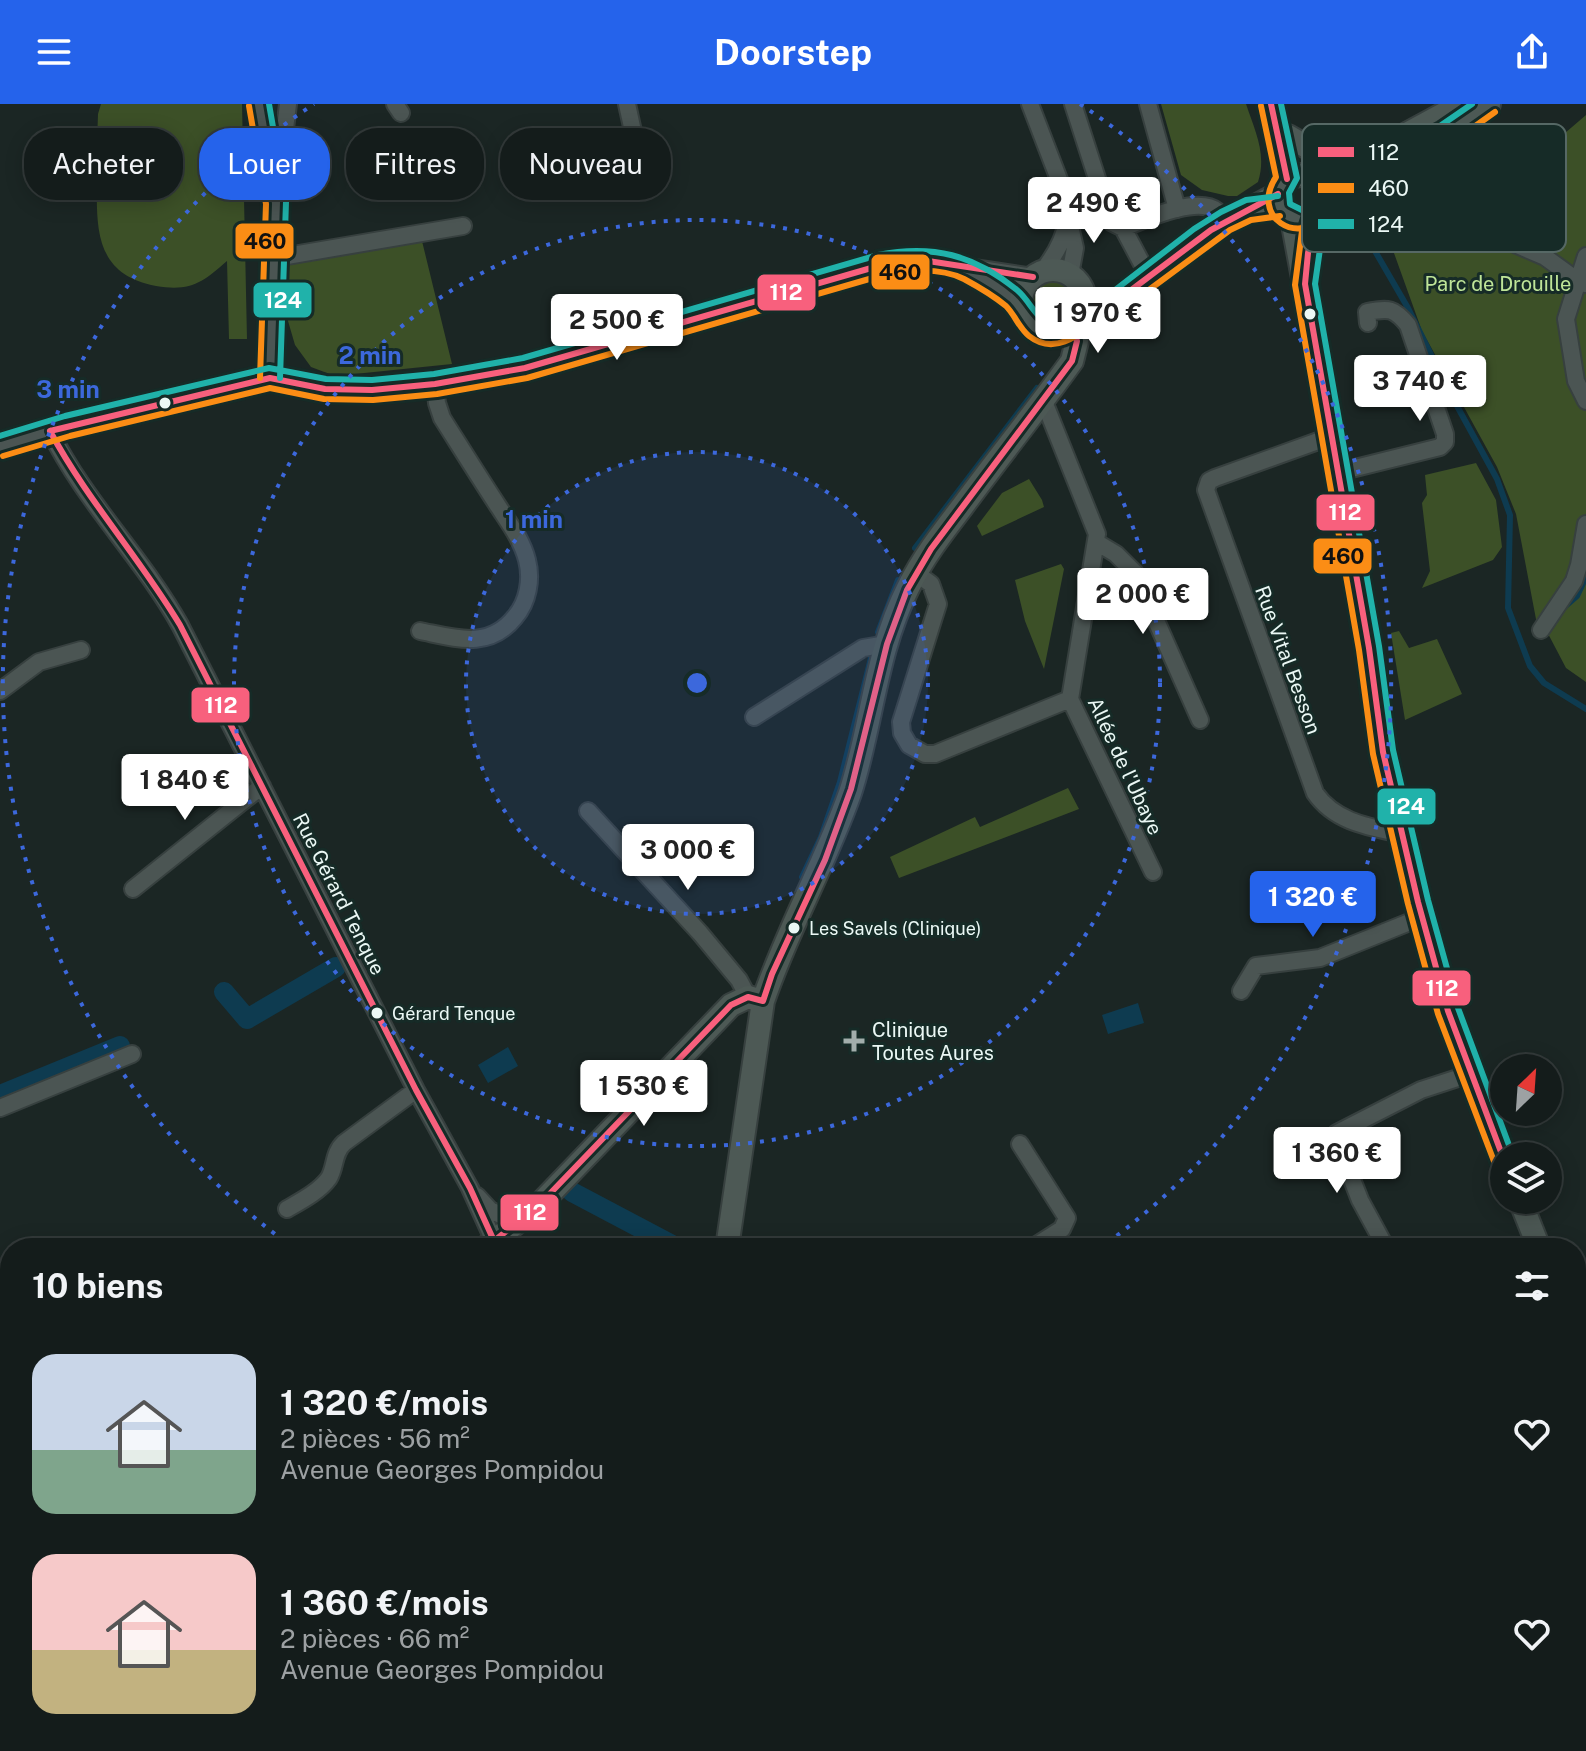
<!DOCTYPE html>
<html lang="fr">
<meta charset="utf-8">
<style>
body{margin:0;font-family:"Public Sans",sans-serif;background:#1d2524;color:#f1f3f6;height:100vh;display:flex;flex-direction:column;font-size:30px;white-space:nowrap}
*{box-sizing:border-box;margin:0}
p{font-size:26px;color:#9da1a3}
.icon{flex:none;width:44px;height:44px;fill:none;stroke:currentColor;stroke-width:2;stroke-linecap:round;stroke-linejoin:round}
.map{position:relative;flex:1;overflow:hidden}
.drawer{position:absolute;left:0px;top:1134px;width:1586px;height:514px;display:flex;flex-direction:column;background:#141c1b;border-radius:32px 32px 0 0;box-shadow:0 4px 20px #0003,0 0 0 2px #333a3a}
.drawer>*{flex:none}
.hud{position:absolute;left:24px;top:24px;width:800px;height:72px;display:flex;gap:16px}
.needle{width:52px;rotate:25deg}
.tools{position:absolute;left:1490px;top:950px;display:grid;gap:16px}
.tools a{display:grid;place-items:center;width:72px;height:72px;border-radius:50%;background:#141c1b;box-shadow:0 4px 20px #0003,0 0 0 2px #333a3a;font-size:40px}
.price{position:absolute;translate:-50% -68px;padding:0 18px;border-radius:8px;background:#fff;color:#222;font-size:26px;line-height:52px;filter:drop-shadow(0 2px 4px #0008)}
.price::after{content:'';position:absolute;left:50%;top:48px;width:24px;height:18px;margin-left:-12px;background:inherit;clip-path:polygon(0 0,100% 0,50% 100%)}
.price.current{background:#2563eb;color:#fff}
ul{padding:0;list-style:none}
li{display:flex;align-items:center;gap:24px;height:200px;padding:0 32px}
li span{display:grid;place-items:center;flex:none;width:224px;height:160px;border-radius:24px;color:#555}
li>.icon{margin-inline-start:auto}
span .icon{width:96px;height:96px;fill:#fffc;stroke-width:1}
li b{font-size:34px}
h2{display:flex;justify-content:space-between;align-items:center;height:96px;padding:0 32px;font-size:34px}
.pill{padding:0 28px;border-radius:32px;background:#141c1b;box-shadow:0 4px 20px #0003,0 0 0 2px #333a3a;font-size:28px;line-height:72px}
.pill.current{background:#2563eb;color:#fff}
header{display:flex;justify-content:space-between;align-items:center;height:104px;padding:0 32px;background:#2563eb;color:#fff;font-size:36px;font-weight:700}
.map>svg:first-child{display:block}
</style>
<header><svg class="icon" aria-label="menu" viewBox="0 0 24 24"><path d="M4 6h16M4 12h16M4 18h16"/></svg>Doorstep<svg class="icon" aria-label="share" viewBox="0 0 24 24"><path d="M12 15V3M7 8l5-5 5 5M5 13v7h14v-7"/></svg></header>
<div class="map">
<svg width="1586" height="1647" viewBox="0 0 1586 1647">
<rect width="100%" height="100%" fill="#1b2624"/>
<path fill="#3c5027" d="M101,0H242L247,235H229L227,157C203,178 191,188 156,182C97,171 96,128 97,78C97,55 97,32 98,10Z
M1161,0H1246C1255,27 1267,50 1258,78L1237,92H1228L1202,86L1181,71Z
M1586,11V578L1566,564L1544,522L1539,531L1516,410L1497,363L1422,227L1390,138L1522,66Z
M422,137L452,260L335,272L311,263L295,241L288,217L289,160Z
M1034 197a19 19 0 1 1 38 0a19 19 0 1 1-38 0Z
M1476,359L1496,396L1502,443L1493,456L1422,484L1430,467L1422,399L1427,391L1425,371Z
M1029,375L1042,396L1044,403L982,432L977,422L1002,389Z
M1061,460L1064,465L1044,565L1025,517L1015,476Z
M1123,463L1137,493L1117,506L1092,516L1101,466Z
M1399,527L1409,544L1437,535L1462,590L1405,616L1391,529Z
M1068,684L1079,705L899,774L890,753L975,713L980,723Z"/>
<path fill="#0e3b50" d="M1138,899L1144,919L1108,930L1102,911Z
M508,943L518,962L488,979L478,961Z"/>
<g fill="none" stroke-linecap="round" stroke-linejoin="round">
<path stroke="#0e3b50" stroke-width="6" d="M1357,116L1408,204L1451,291L1497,375L1510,411L1508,504L1530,562L1544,579L1586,605
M915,444L1037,284
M1562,505L1577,492L1586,473
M878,528L898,476
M802,773L821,733L840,678L871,554"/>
<path stroke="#0e3b50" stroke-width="20" d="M224,888L247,915L336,863
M0,991L120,942
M572,1088L678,1144"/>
<g stroke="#37403f" stroke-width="20">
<path id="street" d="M259,0L273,82
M395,0L401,9
M627,0L639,55
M1030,0L1068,99C1069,127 1058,148 1041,169
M1073,0L1111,118L1123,124L1149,173
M1148,0L1177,105
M1436,113L1501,134L1545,153L1578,177L1566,215L1576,277L1586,297
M1069,118L1075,144L1070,171
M1123,124C1144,116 1197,91 1217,107C1218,107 1225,116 1225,117
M275,154L463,122
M971,168L1011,193L1021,203
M1585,180L1578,177L1586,152
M270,274L276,99L288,0
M1043,295L1097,430L1070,595L1153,768
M50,327C84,397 142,453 180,521L416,986L470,1084L494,1137
M1332,332L1215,374L1209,377L1206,386L1315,689C1335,718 1369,723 1402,730
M0,342L67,322L270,274L325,285L372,286L435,280L525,264L892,158L928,157L1033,173
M1339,368L1440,343L1445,338V330L1408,221C1394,204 1389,204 1367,208L1368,219
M1096,438L1116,450L1135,469L1200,616
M916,469L931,480L938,500L901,618L902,629L909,641L925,650H935L1070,595
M1541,526L1574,477L1579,461L1586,420
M420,527C455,534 489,546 515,513C528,498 532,475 527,456C522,436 509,419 498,402C479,373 461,344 442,314L437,299L435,280
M0,587L39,558L81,546
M754,613L863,544L887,540
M588,707L700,829L739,876L748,893
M133,785L262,682
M1241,887L1256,862L1320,854L1422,813
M0,1004L132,950
M1020,1040L1067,1114L1062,1125L1032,1144
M477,1092L490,1106L518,1119
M287,1105C301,1097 320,1087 329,1074C336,1062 333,1049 344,1039L416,986
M1386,1144L1360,1096L1337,1037V1029L1421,986L1470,970
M0,1174L10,1193
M1321,1638L1325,1647
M1361,1638L1363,1647
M1529,1638L1531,1647"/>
</g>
<g stroke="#37403f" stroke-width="26">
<path id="secondary" d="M1271,0L1287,75
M1288,32L1324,53L1351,54
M1278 94a23 23 0 1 1 46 0a23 23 0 1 1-46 0Z
M1314,75L1368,51L1462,0
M1324,92L1445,31L1489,0
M1292,115L1339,368L1369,544L1383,648L1418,798L1448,907L1504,1056
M1021 198a32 32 0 1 1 64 0a32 32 0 1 1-64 0Z
M1083,208L1110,202L1211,126L1278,90
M1520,1096L1539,1144
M485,1144L540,1100L731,901L748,893L763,897
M727,1144L763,897C787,826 825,760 850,689C872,622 875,549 908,484C922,455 942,429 962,403C998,354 1036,307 1072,257L1077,237L1073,223
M1576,1242L1586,1268
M0,1398L10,1392
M1576,1495L1586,1491
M827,1638L832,1647
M230,1647L247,1638
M1190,1647L1215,1638"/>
</g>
<use href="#street" stroke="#4b5553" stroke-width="16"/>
<use href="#secondary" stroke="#4d5955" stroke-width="22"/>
<g stroke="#162b27" stroke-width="12">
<path id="bus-1" d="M1271,0L1287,75
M1317,110L1308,149L1305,180L1369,544L1383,648L1418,798L1448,907L1504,1056
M1083,208L1110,202L1211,126L1278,90
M50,327C87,396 140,454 180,521L416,986L470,1084L494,1137L540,1100L731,901L748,893L763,897
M50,327L270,274L325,285L372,286L435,280L525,264L892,158L928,157L1033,173
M763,897L772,870L825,756L851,685L887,540L907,486L931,445L1072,257L1077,237L1073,223"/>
</g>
<g stroke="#162b27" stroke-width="12">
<path id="bus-2" d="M249,2L266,100L260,274
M1261,2L1276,73C1250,112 1297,145 1329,109
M1314,89L1302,127L1295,181L1359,546L1373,650L1408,800L1438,910L1495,1060
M1329,101L1450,40L1495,8
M1085,218L1115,211L1230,126L1251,116L1280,112
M3,352L70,332L270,284L324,295L373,296L437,290L527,274L883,171C908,166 940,163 964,175C977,182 994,192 1006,202C1015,211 1019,224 1029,232C1052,250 1080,235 1092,213"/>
</g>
<g stroke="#162b27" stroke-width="12">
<path id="bus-3" d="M269,0L286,98L280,274
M1281,0L1297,74L1289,89L1290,100L1302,106L1315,95
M1319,83L1440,22L1472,0
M1334,95L1322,131L1315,180L1379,542L1393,646L1428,796L1458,904L1513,1052
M1081,198L1106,193L1194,125L1221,108L1246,96L1278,92
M0,332L65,312L269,264L326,275L372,276L434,270L523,254L878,151C933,140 974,151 1017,186C1029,196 1034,211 1046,218L1063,217L1074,203"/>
</g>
<use href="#bus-1" stroke="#f8607d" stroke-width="6"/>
<use href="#bus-2" stroke="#fb8d15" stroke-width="6"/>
<use href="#bus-3" stroke="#20b2aa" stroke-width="6"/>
</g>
<circle cx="697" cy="579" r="231" fill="#3c68dc" fill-opacity=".12"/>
<g fill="none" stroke="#3c68dc" stroke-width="4" stroke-dasharray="4 8">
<circle cx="697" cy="579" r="231"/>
<circle cx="697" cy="579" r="463"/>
<path d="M294 1144A694 694 0 0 1 314 0M1080 0A694 694 0 0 1 1100 1144"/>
</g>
<g fill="#ebf8f5" stroke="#162b27" stroke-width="3">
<circle cx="1310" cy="210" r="7"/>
<circle cx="165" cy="299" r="7"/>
<circle cx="794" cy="824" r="7"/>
<circle cx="377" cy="909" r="7"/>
</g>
<path fill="#a2aeac" stroke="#162b27" stroke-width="3" d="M850 925h8v8h8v8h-8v8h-8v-8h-8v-8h8z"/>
<g text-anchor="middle" stroke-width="6" stroke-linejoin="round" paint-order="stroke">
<g font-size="18" fill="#ebf8f5" stroke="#162b27" text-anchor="start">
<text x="809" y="831">Les Savels (Clinique)</text>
<text x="392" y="916">Gérard Tenque</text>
</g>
<g font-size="20" fill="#bfe598" stroke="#162b27">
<text x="1498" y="187">Parc de Drouille</text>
</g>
<g font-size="20" fill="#ebf8f5" stroke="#162b27">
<text transform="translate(1288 556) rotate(70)" y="7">Rue Vital Besson</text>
<text transform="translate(1125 662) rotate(65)" y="7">Allée de l'Ubaye</text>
<text transform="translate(339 790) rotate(63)" y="7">Rue Gérard Tenque</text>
</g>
<g font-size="20" fill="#ebf8f5" stroke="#162b27" text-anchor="start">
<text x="872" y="933">Clinique<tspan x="872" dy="23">Toutes Aures</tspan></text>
</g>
</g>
<rect x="1302" y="20" width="264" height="128" rx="12" fill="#162b27" stroke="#566865" stroke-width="2"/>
<rect x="1318" y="43" width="36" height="10" fill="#f8607d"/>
<rect x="1318" y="79" width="36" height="10" fill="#fb8d15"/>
<rect x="1318" y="115" width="36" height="10" fill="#20b2aa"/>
<g font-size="22" fill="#ebf8f5">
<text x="1368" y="56">112</text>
<text x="1368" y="92">460</text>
<text x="1368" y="128">124</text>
</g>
<circle cx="697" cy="579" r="12" fill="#3c68dc" stroke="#162b27" stroke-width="4"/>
<g font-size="24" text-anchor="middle" font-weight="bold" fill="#3c68dc" stroke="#162b27" stroke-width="6" stroke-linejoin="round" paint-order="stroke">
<text x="370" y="260">2 min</text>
<text x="68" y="294">3 min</text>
<text x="534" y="424">1 min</text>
</g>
<g stroke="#162b27" stroke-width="3">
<rect x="234" y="118" width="61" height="38" rx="8" fill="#fb8d15"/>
<rect x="870" y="149" width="61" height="38" rx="8" fill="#fb8d15"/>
<rect x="756" y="169" width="61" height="39" rx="8" fill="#f8607d"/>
<rect x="252" y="177" width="61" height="38" rx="8" fill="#20b2aa"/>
<rect x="1315" y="389" width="61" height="39" rx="8" fill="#f8607d"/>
<rect x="1312" y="433" width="61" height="38" rx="8" fill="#fb8d15"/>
<rect x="190" y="582" width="61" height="38" rx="8" fill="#f8607d"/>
<rect x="1376" y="683" width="61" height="39" rx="8" fill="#20b2aa"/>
<rect x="1411" y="865" width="61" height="38" rx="8" fill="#f8607d"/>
<rect x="499" y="1089" width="61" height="39" rx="8" fill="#f8607d"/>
</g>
<g font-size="22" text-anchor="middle" font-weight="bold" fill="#fff">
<text x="786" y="196">112</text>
<text x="283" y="204">124</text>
<text x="1345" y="416">112</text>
<text x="221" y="609">112</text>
<text x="1406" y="710">124</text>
<text x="1442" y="892">112</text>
<text x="530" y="1116">112</text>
</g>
<g font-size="22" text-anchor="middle" font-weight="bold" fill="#111">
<text x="265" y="145">460</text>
<text x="900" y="176">460</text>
<text x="1343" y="460">460</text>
</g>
</svg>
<div class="tools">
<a><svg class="needle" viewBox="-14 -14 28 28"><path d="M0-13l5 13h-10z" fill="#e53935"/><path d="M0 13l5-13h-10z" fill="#9da1a3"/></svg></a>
<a><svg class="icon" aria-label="layers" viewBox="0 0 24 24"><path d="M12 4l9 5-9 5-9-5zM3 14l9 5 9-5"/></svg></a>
</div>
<b class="price" style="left:1094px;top:141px">2 490 €</b>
<b class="price" style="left:1098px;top:251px">1 970 €</b>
<b class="price" style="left:617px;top:258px">2 500 €</b>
<b class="price" style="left:1420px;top:319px">3 740 €</b>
<b class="price" style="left:1143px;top:532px">2 000 €</b>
<b class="price" style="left:185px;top:718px">1 840 €</b>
<b class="price" style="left:688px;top:788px">3 000 €</b>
<b class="price current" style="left:1313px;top:835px">1 320 €</b>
<b class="price" style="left:644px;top:1024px">1 530 €</b>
<b class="price" style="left:1337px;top:1091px">1 360 €</b>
<div class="hud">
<a class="pill">Acheter</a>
<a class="pill current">Louer</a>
<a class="pill">Filtres</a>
<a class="pill">Nouveau</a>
</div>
<section class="drawer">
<h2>10 biens<svg class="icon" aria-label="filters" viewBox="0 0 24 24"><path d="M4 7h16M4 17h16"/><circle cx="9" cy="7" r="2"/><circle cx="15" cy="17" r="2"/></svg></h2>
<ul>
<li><span style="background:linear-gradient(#c9d6e8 60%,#7fa58c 0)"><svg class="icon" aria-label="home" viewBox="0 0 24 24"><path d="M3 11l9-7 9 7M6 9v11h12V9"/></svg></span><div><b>1 320 €/mois</b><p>2 pièces · 56 m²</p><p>Avenue Georges Pompidou</p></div><svg class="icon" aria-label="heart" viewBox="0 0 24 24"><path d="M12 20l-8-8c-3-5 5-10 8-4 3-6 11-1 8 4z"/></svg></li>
<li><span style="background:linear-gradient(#f6c9c9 60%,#c2b280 0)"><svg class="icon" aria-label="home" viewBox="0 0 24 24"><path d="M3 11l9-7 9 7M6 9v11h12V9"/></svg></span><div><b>1 360 €/mois</b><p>2 pièces · 66 m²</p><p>Avenue Georges Pompidou</p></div><svg class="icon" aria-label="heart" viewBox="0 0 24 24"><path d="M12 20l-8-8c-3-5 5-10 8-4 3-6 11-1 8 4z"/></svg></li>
</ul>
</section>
</div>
